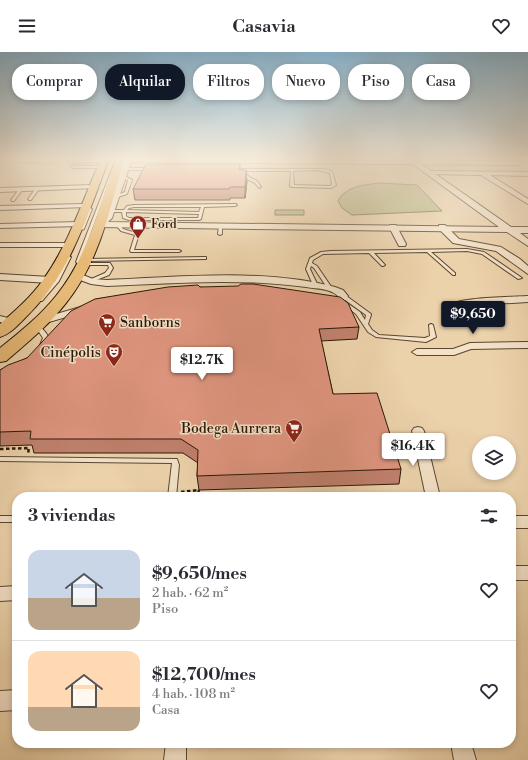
<!DOCTYPE html>
<html lang="es">
<meta charset="utf-8">
<style>
body{margin:0;font-family:"Libre Bodoni",serif;background:#f7f7f7;color:#2b2b33;height:100vh;display:flex;flex-direction:column;font-size:15px;white-space:nowrap}
*{box-sizing:border-box;margin:0}
p{font-size:13px;color:#7c7c81}
.icon{flex:none;width:22px;height:22px;fill:none;stroke:currentColor;stroke-width:2;stroke-linecap:round;stroke-linejoin:round}
.map{position:relative;flex:1;overflow:hidden}
.drawer{position:absolute;left:12px;top:440px;width:504px;height:256px;display:flex;flex-direction:column;background:#fff;border-radius:16px;box-shadow:0 2px 6px #0003}
.drawer>*{flex:none}
.hud{position:absolute;left:12px;top:12px;width:504px;height:36px;display:flex;gap:8px}
.tools{position:absolute;left:472px;top:384px;display:grid;gap:8px}
.tools a{display:grid;place-items:center;width:44px;height:44px;border-radius:50%;background:#fff;box-shadow:0 2px 6px #0003;font-size:20px}
.price{position:absolute;translate:-50% -34px;padding:0 9px;border-radius:4px;background:#fff;color:#222;font-size:13px;line-height:26px;filter:drop-shadow(0 1px 2px #0008)}
.price::after{content:'';position:absolute;left:50%;top:24px;width:12px;height:9px;margin-left:-6px;background:inherit;clip-path:polygon(0 0,100% 0,50% 100%)}
.price.selected{background:#111827;color:#fff}
ul{padding:0;list-style:none}
li{display:flex;align-items:center;gap:12px;height:100px;padding:0 16px}
li+li{border-top:1px solid #e1e1e2}
li span{display:grid;place-items:center;flex:none;width:112px;height:80px;border-radius:12px;color:#555}
li>.icon{margin-inline-start:auto}
span .icon{width:48px;height:48px;fill:#fffc;stroke-width:1}
li b{font-size:17px}
h2{display:flex;justify-content:space-between;align-items:center;height:48px;padding:0 16px;font-size:17px}
.chip{padding:0 14px;border-radius:16px;background:#fff;box-shadow:0 2px 6px #0003;font-size:14px;line-height:36px}
.chip.selected{background:#111827;color:#fff}
header{display:flex;justify-content:space-between;align-items:center;height:52px;padding:0 16px;background:#fff;font-size:18px;font-weight:600}
.map>svg:first-child{display:block}
</style>
<header><svg class="icon" aria-label="menu" viewBox="0 0 24 24"><path d="M4 6h16M4 12h16M4 18h16"/></svg>Casavia<svg class="icon" aria-label="heart" viewBox="0 0 24 24"><path d="M12 20l-8-8c-3-5 5-10 8-4 3-6 11-1 8 4z"/></svg></header>
<div class="map">
<svg width="528" height="708" viewBox="0 0 528 708">
<rect width="100%" height="100%" fill="#ecd2ab"/>
<filter id="stains"><feTurbulence type="fractalNoise" baseFrequency=".005" numOctaves="4"/><feColorMatrix values="0 0 0 0 .2 0 0 0 0 .09 0 0 0 0 .02 0 0 0 .5 -.17"/></filter>
<radialGradient id="worn" r=".72"><stop offset=".6" stop-color="#630" stop-opacity="0"/><stop offset="1" stop-color="#630" stop-opacity=".3"/></radialGradient>
<path fill="#babb87" stroke="#726a47" d="M22,107H58L52,112L16,111Z
M379,131L417,133L442,159L352,163L342,156L338,149C345,134 365,133 379,131Z
M275,158H304V163H275Z"/>
<g fill="none" stroke-linecap="round" stroke-linejoin="round">
<g stroke="#5a4630" stroke-width="2">
<path id="service" d="M116,107H118L80,210L77,211L76,210Z
M104,108L105,110L72,111L74,114H103L102,116H73L69,110L70,109Z
M124,116H150L151,117L150,118H123Z
M234,117H324L332,119L336,133L331,136L292,135L290,134L291,119H244L249,125L257,129L261,135L259,136L255,131L247,127L241,119H233ZM316,118L330,121L332,133L330,134L294,133L293,119Z
M120,123H122L132,128L127,142L115,146L113,145L114,144L125,140L128,128L120,125Z
M20,136L23,137L14,149H12L11,148Z
M36,136L39,137L31,148H29L28,147Z
M236,152L237,153L235,154L204,155L201,167L199,168H129L123,166L122,160H110L108,159L110,158H124L127,154L134,153ZM134,155H201L199,160L127,158L129,156ZM126,160L199,162L198,166H129L126,164Z
M90,156L92,157L84,177L81,178L80,177L88,157Z
M117,172H119L123,177L139,182L134,198H179L181,199L179,200H131L130,199L135,183L121,179L116,173Z
M219,173L222,174V182L220,183L218,182Z
M467,197L484,200L522,226L518,227L482,202L467,199L431,200L455,221V223H453L427,200L374,201L385,213L383,214H382L369,201L323,202L313,208L312,211L317,214L332,236L330,237H328L314,216L311,214L310,217L318,234L316,235H314L306,217L310,206L321,200L331,199Z
M68,204L71,205L59,229L42,249H38V247L55,229Z
M205,205H206V207L85,209L83,208L85,207Z
M82,211H110L113,216L109,223L91,230L89,229V228L105,221L109,216L108,213H82Z
M341,243H345L371,262V263L368,272L372,278L379,283L425,286L430,284L429,273L431,272L433,273L436,285L426,290L376,285L368,280L356,262L343,252L345,251H347L360,260L365,268L366,263L341,245Z
M35,273H39L46,281L49,286L45,294H41L40,293L43,286L35,274Z
M0,405L175,407H177L179,413L176,445H168L172,411L0,409Z
M0,464H17V470H0Z"/>
</g>
<g stroke="#5a4630" stroke-width="2">
<path id="minor" d="M127,107L520,109L523,111L520,113L125,110V108Z
M430,119L528,120V124L490,123L528,147V152L481,123L428,122L427,121Z
M93,133L96,135L95,136L0,140V136Z
M85,152L88,154L87,155L0,158V154Z
M78,170L82,172L81,174L0,176V172Z
M390,173H396L406,192L405,194H399L389,175Z
M439,173H445L459,187L501,195L520,207L528,214V222L496,199L453,191L439,177Z
M0,191H70L74,193L70,195H0Z
M78,221L93,227L107,228C181,225 262,216 335,235L343,238L348,244L344,250L324,252L322,250L324,248L338,246V244C330,236 317,237 306,235C239,226 174,231 107,234L91,232L75,226L74,224Z
M0,222L50,225L54,228L50,231L0,228Z
M528,244V250L461,254L450,258L445,255C455,245 512,245 528,244Z
M84,254L87,255L89,257L87,259L42,272L37,269L39,267Z
M0,264L16,268L18,270L13,273L0,270Z
M528,290V296L471,297L454,303H417L412,300L417,297H453L470,291Z
M418,375L422,376L424,379L440,445H426L412,379L414,376Z
M511,464H528V476H511Z
M511,514H528V528H511Z
M17,534V548L0,549V535Z
M17,638V658L0,659V639Z
M166,691H186V708H164Z
M451,691H471L476,708H454Z"/>
</g>
<g stroke="#5a4630" stroke-width="2">
<path id="tertiary" d="M124,107H132L112,166L108,170L499,175L406,107H414L511,175H528V181H520L528,187V194L507,180L96,175L94,173L104,165Z"/>
</g>
<g stroke="#2a1807" stroke-width="2">
<path id="primary" d="M101,107H109C86,166 71,222 24,267C17,274 10,282 0,285V272C15,259 31,245 43,228C69,192 83,147 101,107Z
M116,107H124C110,157 99,210 66,251C49,273 27,291 6,309L0,310V296C20,280 40,264 56,244C88,205 99,154 116,107Z"/>
</g>
<path stroke="#2a1807" stroke-width="2.5" stroke-dasharray="3.5 2.5" stroke-linecap="butt" d="M0,397L29,396L28,401
M181,440L199,438L197,445"/>
<use href="#service" fill="#f3e2c8" fill-rule="evenodd"/>
<use href="#minor" fill="#f3e2c8" fill-rule="evenodd"/>
<use href="#tertiary" fill="#f3e2c8" fill-rule="evenodd"/>
<use href="#primary" fill="#e6b976" fill-rule="evenodd"/>
</g>
<path fill="#c0806d" stroke="#2a1807" d="M240,112V118L247,129L245,146H230V148H135L133,137Z
M200,235L359,275L357,287L321,289L333,342L401,417L399,432L199,438L197,424L198,411L183,401H34L32,393L0,394V318L27,306Z"/>
<path fill="#9c6859" stroke="#2a1807" d="M246,118L247,129L245,146V135Z"/>
<path fill="#df957f" stroke="#2a1807" d="M146,112H240L239,118H246L245,135H230L229,137H133Z
M241,232H253L340,245L348,251L359,275L319,277L333,342L377,341L401,417L197,424L198,398L181,387H30L31,379L0,380V318L8,313L27,306L71,259L95,247L168,235L198,233L200,235L238,234Z"/>
<linearGradient id="sky" x2="0" y2="1"><stop stop-color="#88b5d1"/><stop offset="0.52" stop-color="#f6ebd9"/><stop offset="1" stop-color="#f6ebd9" stop-opacity="0"/></linearGradient>
<rect width="528" height="206" fill="url(#sky)"/>
<defs>
<g id="shop-pin" transform="scale(0.9)"><path d="M0 17L-7.5 6A9.5 9.5 0 1 1 7.5 6Z" fill="#8f2418" stroke="#f3e2c8"/><path d="M-5-2.5h2.3a2.7 3.5 0 0 1 5.4 0H5L5.5 6h-11ZM-1.5-2.5h3a1.5 2.3 0 0 0-3 0Z" fill="#fff"/></g>
<g id="supermarket-pin" transform="scale(0.9)"><path d="M0 17L-7.5 6A9.5 9.5 0 1 1 7.5 6Z" fill="#8f2418" stroke="#f3e2c8"/><path d="M-6-5.5h2.5l.6 2H6L4.5 2H-2.5L-4.4-4H-6ZM-1.5 3.2a1.3 1.3 0 1 0 .1 0ZM3 3.2a1.3 1.3 0 1 0 .1 0Z" fill="#fff"/></g>
<g id="theatre-pin" transform="scale(0.9)"><path d="M0 17L-7.5 6A9.5 9.5 0 1 1 7.5 6Z" fill="#8f2418" stroke="#f3e2c8"/><path d="M-5-5.5Q0-4 5-5.5V0Q5 5 0 6Q-5 5-5 0ZM-3.3-2.5H-1v1.5H-3.3ZM1-2.5H3.3v1.5H1ZM-2.8 1Q0 5.5 2.8 1Z" fill="#fff"/></g>
</defs>
<g fill-rule="evenodd">
<use href="#shop-pin" x="138" y="172"/>
<use href="#supermarket-pin" x="107" y="270"/>
<use href="#theatre-pin" x="114" y="300"/>
<use href="#supermarket-pin" x="294" y="376"/>
</g>
<g text-anchor="middle" stroke-width="3" stroke-linejoin="round" paint-order="stroke">
<g font-size="12" fill="#2a1807" stroke="#f3e2c8" text-anchor="start">
<text x="151" y="176">Ford</text>
</g>
<g font-size="14" fill="#2a1807" stroke="#f3e2c8" text-anchor="end">
<text x="120" y="275" text-anchor="start">Sanborns</text>
<text x="101" y="305">Cinépolis</text>
<text x="281" y="381">Bodega Aurrera</text>
</g>
</g>
<rect width="100%" height="100%" filter="url(#stains)"/>
<rect width="100%" height="100%" fill="url(#worn)"/>
</svg>
<div class="tools">
<a><svg class="icon" aria-label="layers" viewBox="0 0 24 24"><path d="M12 4l9 5-9 5-9-5zM3 14l9 5 9-5"/></svg></a>
</div>
<b class="price selected" style="left:473px;top:283px">$9,650</b>
<b class="price" style="left:202px;top:329px">$12.7K</b>
<b class="price" style="left:413px;top:415px">$16.4K</b>
<div class="hud">
<a class="chip">Comprar</a>
<a class="chip selected">Alquilar</a>
<a class="chip">Filtros</a>
<a class="chip">Nuevo</a>
<a class="chip">Piso</a>
<a class="chip">Casa</a>
</div>
<section class="drawer">
<h2>3 viviendas<svg class="icon" aria-label="filters" viewBox="0 0 24 24"><path d="M4 7h16M4 17h16"/><circle cx="9" cy="7" r="2"/><circle cx="15" cy="17" r="2"/></svg></h2>
<ul>
<li><span style="background:linear-gradient(#c9d6e8 60%,#b9a48a 0)"><svg class="icon" aria-label="home" viewBox="0 0 24 24"><path d="M3 11l9-7 9 7M6 9v11h12V9"/></svg></span><div><b>$9,650/mes</b><p>2 hab. · 62 m²</p><p>Piso</p></div><svg class="icon" aria-label="heart" viewBox="0 0 24 24"><path d="M12 20l-8-8c-3-5 5-10 8-4 3-6 11-1 8 4z"/></svg></li>
<li><span style="background:linear-gradient(#ffd9b3 70%,#b9a48a 0)"><svg class="icon" aria-label="home" viewBox="0 0 24 24"><path d="M3 11l9-7 9 7M6 9v11h12V9"/></svg></span><div><b>$12,700/mes</b><p>4 hab. · 108 m²</p><p>Casa</p></div><svg class="icon" aria-label="heart" viewBox="0 0 24 24"><path d="M12 20l-8-8c-3-5 5-10 8-4 3-6 11-1 8 4z"/></svg></li>
</ul>
</section>
</div>
